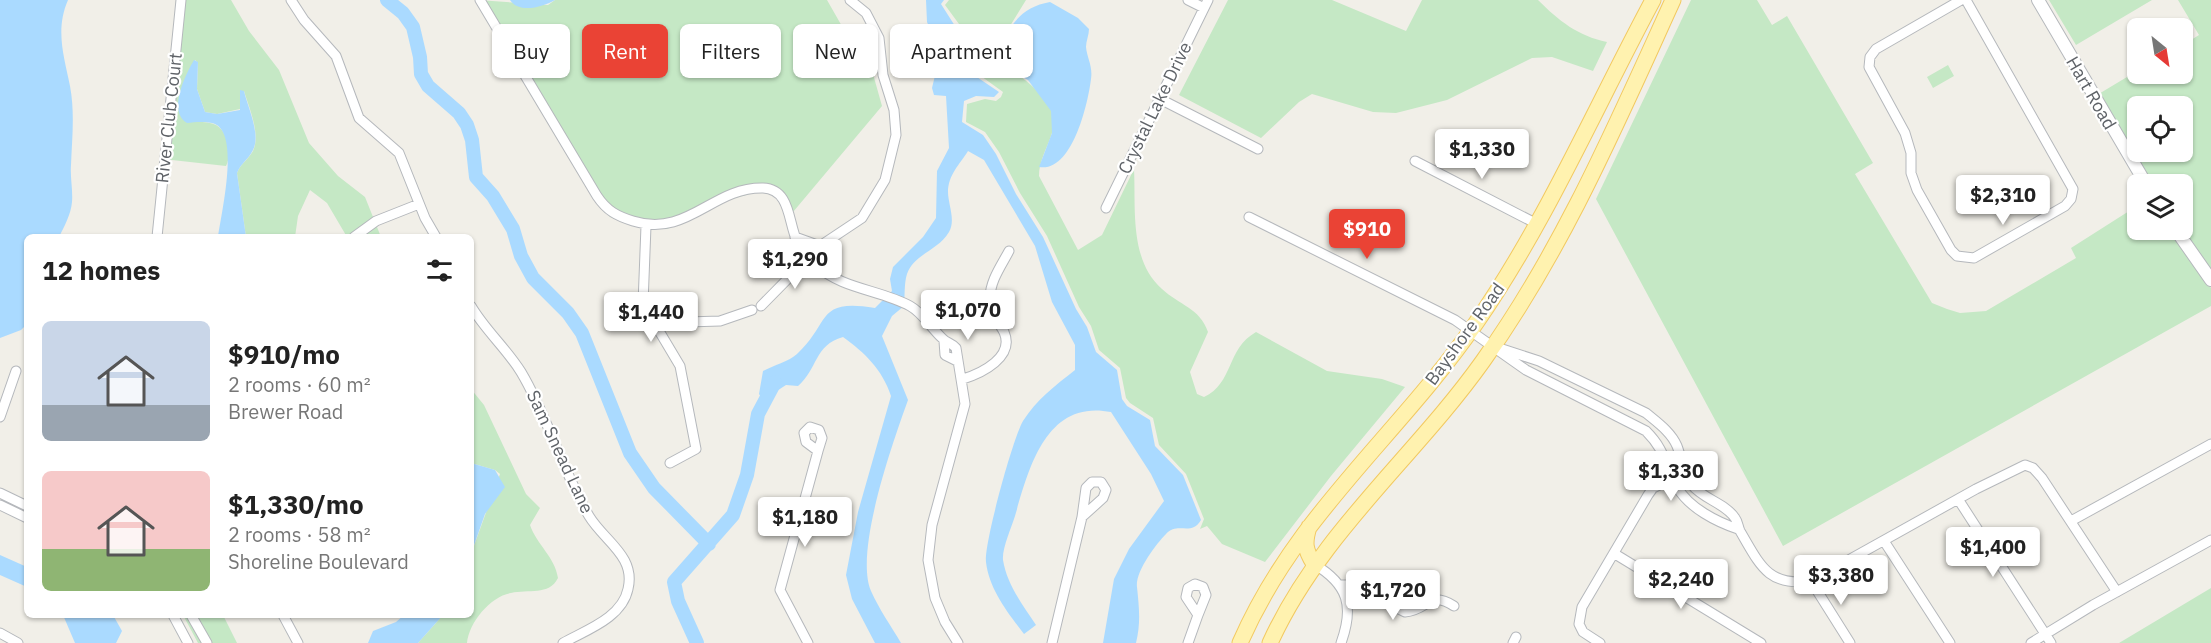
<!DOCTYPE html>
<meta charset="utf-8">
<style>
body{margin:0;font-family:"IBM Plex Sans",sans-serif;background:#f2f2f2;color:#222;height:100vh;display:flex;flex-direction:column;font-size:22px;white-space:nowrap}
*{box-sizing:border-box;margin:0}
p{font-size:20px;color:#767676}
.icon{flex:none;width:33px;height:33px;fill:none;stroke:currentColor;stroke-width:2;stroke-linecap:round;stroke-linejoin:round}
.map{position:relative;flex:1;overflow:hidden}
.panel{position:absolute;left:24px;top:234px;width:450px;height:384px;display:flex;flex-direction:column;background:#fff;border-radius:9px;box-shadow:0 2px 4px #0004}
.panel>*{flex:none}
.hud{position:absolute;left:492px;top:24px;width:570px;height:54px;display:flex;gap:12px}
.needle{width:39px;rotate:150deg}
.tools{position:absolute;left:2127px;top:18px;display:grid;gap:12px}
.tools a{display:grid;place-items:center;width:66px;height:66px;border-radius:9px;background:#fff;box-shadow:0 2px 4px #0004;font-size:30px}
.price{position:absolute;translate:-50% -51px;padding:0 14px;border-radius:6px;background:#fff;color:#222;font-size:20px;line-height:39px;filter:drop-shadow(0 2px 3px #0008)}
.price::after{content:'';position:absolute;left:50%;top:36px;width:18px;height:14px;margin-left:-9px;background:inherit;clip-path:polygon(0 0,100% 0,50% 100%)}
.price.active{background:#ea4335;color:#fff}
ul{padding:0;list-style:none}
li{display:flex;align-items:center;gap:18px;height:150px;padding:0 18px}
li span{display:grid;place-items:center;flex:none;width:168px;height:120px;border-radius:9px;color:#555}
li>.icon{margin-inline-start:auto}
span .icon{width:72px;height:72px;fill:#fffc;stroke-width:1}
li b{font-size:26px}
h2{display:flex;justify-content:space-between;align-items:center;height:72px;padding:0 18px;font-size:26px}
.pill{padding:0 21px;border-radius:9px;background:#fff;box-shadow:0 2px 4px #0004;font-size:21px;line-height:54px}
.pill.active{background:#ea4335;color:#fff}
.map>svg:first-child{display:block}
</style>
<div class="map">
<svg width="2211" height="643" viewBox="0 0 2211 643">
<rect width="100%" height="100%" fill="#f1efe8"/>
<path fill="#c5e8c5" fill-rule="evenodd" d="M176,0H231L249,31L279,70L309,143L338,176L365,197L381,237H347L327,203L310,190L298,216L295,237H246L237,173C241,163 248,160 253,151C261,134 249,108 244,91L240,109L217,114L205,112L197,89L198,63L195,60L179,96L187,122C196,122 209,121 216,125C228,131 232,155 226,166L163,159L173,67Z
M478,0L548,5L555,0H827L843,28L827,59L838,67L873,74L882,106L788,218L777,198L770,193L761,191L724,201L667,229H644L610,217L561,143Z
M949,0H1026L1010,26L1005,63C1024,82 1064,101 1051,136C1046,150 1039,162 1039,176L1078,250L1102,235L1134,169C1136,208 1129,260 1162,289C1179,305 1200,308 1208,332L1190,372L1197,394L1204,397C1234,383 1226,349 1256,332L1327,371L1382,379L1405,387L1331,476L1265,562L1222,544L1207,526L1200,529L1204,519L1186,474L1159,445L1153,418L1130,403L1126,398L1120,368L1099,350L1091,326L1079,307L1047,236L1020,193L999,152L985,132L966,122L967,104L985,99L996,101L1001,97L1003,92L967,66L960,55L959,24L945,5Z
M1228,0H1332L1406,31L1422,0H1538C1559,21 1578,36 1607,42L1593,71L1552,57L1532,58L1447,100L1396,113L1373,112L1312,94L1299,102L1261,138L1179,95Z
M1691,0H1757L1772,25L1787,16L1873,163L1855,174L1932,303L1947,309L1960,313L1986,311L2076,258L2071,248L2137,206L2138,230H2172L2211,288V306L1783,546L1596,199Z
M2049,0H2152L2076,45Z
M2178,0H2211V273L2182,230V184H2151L2097,95L2137,71L2138,74H2182L2183,45L2199,35ZM2138,106H2182V152H2138Z
M1948,65L1954,76L1933,88L1927,77Z
M471,389L484,405L526,494L540,508L530,525C537,545 555,557 558,578C549,596 528,589 511,593C491,596 469,622 467,643H418L443,615H471V554L500,474L495,470L471,463Z
M2211,588V643H2119Z
M183,615H223L237,643H198Z"/>
<path fill="#aadaff" d="M0,0H68C55,30 64,56 70,86C75,113 72,139 71,165C70,177 73,190 72,202C71,214 64,227 59,237H27V324L21,330L0,338Z
M510,0H555C543,7 519,14 510,0Z
M926,0H944L941,4L955,26L954,47L965,69L999,92L994,97L976,96L964,101L962,122L983,135L996,154L1016,194L1043,237L1076,309L1087,327L1096,352L1117,370L1122,399L1127,406L1150,420L1155,446L1183,475L1201,520C1191,537 1178,521 1166,534C1156,544 1135,572 1137,587C1139,607 1141,623 1136,643H1103L1114,579L1129,549L1164,501L1151,474L1111,412C1046,399 1029,468 1015,516C1011,529 1002,548 1003,560C1007,585 1023,605 1036,625L1024,634C1008,613 989,589 986,562C984,543 1013,438 1023,421C1036,400 1056,385 1075,370V345L1052,302L1035,246L984,160L968,151C960,164 948,175 948,192C948,204 956,220 949,232C939,250 914,254 907,274C904,283 905,296 904,306L892,316L882,336L908,400C893,442 854,551 871,591C879,609 891,626 901,643H875L852,599L846,575L858,512L891,396C882,369 865,353 843,337C814,345 818,369 798,386L786,385L763,400L759,394L763,371C774,365 788,362 797,354C831,323 815,298 875,308L892,291L890,279L893,267L923,237L936,218L937,171L949,148L946,96L934,95L932,88L939,59L938,47L927,22Z
M1050,2L1078,18L1089,29C1089,35 1086,41 1086,47C1087,58 1093,66 1091,79C1088,104 1072,173 1039,167L1052,133L1051,111L1028,80L1014,72L1000,55C1006,27 1021,7 1050,2Z
M194,60L198,62L197,89L205,112L217,114L240,110V90L244,91C248,108 261,134 253,150C248,160 241,163 237,173L246,237H218C221,214 240,135 215,124C208,121 195,122 187,123C167,111 186,74 194,60Z
M471,463L495,470L505,487L485,514L471,554Z
M0,555L27,567V587L0,575Z
M63,615H113L122,631L116,643H75Z
M404,615H443L418,643H368L373,631L396,622Z"/>
<g fill="none" stroke-linecap="round" stroke-linejoin="round">
<path stroke="#aadaff" stroke-width="14" d="M387,0L403,13L413,27L420,57L421,74L428,86L459,113L467,125L472,140L476,177L493,196L513,229L521,256L533,278L568,313L582,333L630,453L654,488L709,544
M697,643L678,601L674,582L733,515L747,475L758,414L775,382"/>
<g stroke="#b5b8bc" stroke-width="11">
<path id="minor" d="M291,0L304,20L336,56L359,118L399,153L425,218L436,237
M480,0L597,196C607,211 617,216 633,221C688,238 712,187 763,188C791,189 788,223 797,241C801,249 811,260 817,266C842,289 881,290 910,306C923,313 931,328 942,338C946,343 952,343 956,348L965,404L932,525L928,560L935,598L945,622L958,643
M1188,0L1204,8
M1961,0L1876,49L1870,57L1869,67L1905,133L1911,153V173L1917,190L1951,250L1957,256L1974,258L2065,206L2071,199L2073,189L1966,0
M1160,99L1258,149
M1415,161L1537,224
M1106,208L1208,0
M1249,217L1455,320L1526,370L1646,431C1667,452 1664,465 1677,487C1689,508 1717,522 1738,529
M646,226L643,304L680,366L696,449L670,463
M157,237L181,0
M354,237L376,221L419,204
M795,237L820,246
M471,306C485,330 506,348 521,372C548,417 562,470 589,516C604,541 636,556 628,589C622,618 586,630 563,643
M761,306L820,246L862,218L885,180L896,135L894,110L883,75L879,38L866,13L850,0
M655,323L720,321L752,310
M944,341L945,355L957,361
M1493,346L1539,361L1646,413C1658,423 1671,432 1677,446C1682,459 1683,473 1692,485C1703,499 1725,503 1735,518C1738,522 1738,527 1740,531C1760,565 1768,587 1811,581L1976,489L2025,465L2033,468L2042,478L2117,592
M963,379C982,373 1015,357 1004,332C998,321 989,312 990,298C990,281 1001,266 1009,251
M0,417L16,371
M810,427L819,430L822,438L818,451L806,442L804,433Z
M1092,482H1101L1106,490L1103,498L1082,517L1086,488Z
M0,493L27,506
M1958,499L2051,643
M0,505L27,518
M2071,521L2211,444
M1884,541L1950,643
M1615,554L1761,643
M1314,564C1349,585 1354,607 1341,643
M1811,581L1850,643
M1195,584L1203,587L1206,595L1198,615L1186,597L1188,588Z
M1339,585H1351L1405,612C1429,610 1428,590 1454,606
M173,615L188,643
M191,615L207,643
M283,615L298,643
M0,633L18,643
M808,643L780,590L818,451
M1052,643L1082,517
M1188,643L1198,615
M1513,643L1516,637
M1600,643L1583,632L1579,624L1582,607L1648,495L1653,488L1678,476
M2031,643L2093,605L2211,540"/>
</g>
<g stroke="#b5b8bc" stroke-width="14">
<path id="tertiary" d="M2038,0L2146,184
M2176,230L2211,280"/>
</g>
<g stroke="#f2c960" stroke-width="17">
<path id="primary" d="M1309,527C1304,543 1305,550 1314,564
M1240,643C1296,514 1399,435 1476,323C1546,222 1595,108 1653,0
M1270,643C1320,533 1414,458 1483,361C1563,249 1616,125 1673,0"/>
</g>
<use href="#minor" stroke="#fff" stroke-width="9"/>
<use href="#tertiary" stroke="#fff" stroke-width="12"/>
<use href="#primary" stroke="#fff2af" stroke-width="15"/>
</g>
<g text-anchor="middle" stroke-width="4.5" stroke-linejoin="round" paint-order="stroke">
<g font-size="18" fill="#5f6368" stroke="#fff">
<text transform="translate(2091 93) rotate(60)" y="6">Hart Road</text>
<text transform="translate(1155 108) rotate(-64)" y="6">Crystal Lake Drive</text>
<text transform="translate(169 118) rotate(-84)" y="6">River Club Court</text>
<text transform="translate(1465 334) rotate(-54)" y="6">Bayshore Road</text>
<text transform="translate(560 452) rotate(65)" y="6">Sam Snead Lane</text>
</g>
</g>
</svg>
<div class="tools">
<a><svg class="needle" viewBox="-14 -14 28 28"><path d="M0-13l5 13h-10z" fill="#e53935"/><path d="M0 13l5-13h-10z" fill="#767676"/></svg></a>
<a><svg class="icon" aria-label="locate" viewBox="0 0 24 24"><circle cx="12" cy="12" r="6"/><path d="M12 2v4M12 18v4M2 12h4M18 12h4"/></svg></a>
<a><svg class="icon" aria-label="layers" viewBox="0 0 24 24"><path d="M12 4l9 5-9 5-9-5zM3 14l9 5 9-5"/></svg></a>
</div>
<b class="price" style="left:1482px;top:180px">$1,330</b>
<b class="price" style="left:2003px;top:226px">$2,310</b>
<b class="price active" style="left:1367px;top:260px">$910</b>
<b class="price" style="left:795px;top:290px">$1,290</b>
<b class="price" style="left:968px;top:341px">$1,070</b>
<b class="price" style="left:651px;top:343px">$1,440</b>
<b class="price" style="left:1671px;top:502px">$1,330</b>
<b class="price" style="left:805px;top:548px">$1,180</b>
<b class="price" style="left:1993px;top:578px">$1,400</b>
<b class="price" style="left:1841px;top:606px">$3,380</b>
<b class="price" style="left:1681px;top:610px">$2,240</b>
<b class="price" style="left:1393px;top:621px">$1,720</b>
<div class="hud">
<a class="pill">Buy</a>
<a class="pill active">Rent</a>
<a class="pill">Filters</a>
<a class="pill">New</a>
<a class="pill">Apartment</a>
</div>
<section class="panel">
<h2>12 homes<svg class="icon" aria-label="filters" viewBox="0 0 24 24"><path d="M4 7h16M4 17h16"/><circle cx="9" cy="7" r="2"/><circle cx="15" cy="17" r="2"/></svg></h2>
<ul>
<li><span style="background:linear-gradient(#c9d6e8 70%,#9aa5b1 0)"><svg class="icon" aria-label="home" viewBox="0 0 24 24"><path d="M3 11l9-7 9 7M6 9v11h12V9"/></svg></span><div><b>$910/mo</b><p>2 rooms · 60 m²</p><p>Brewer Road</p></div></li>
<li><span style="background:linear-gradient(#f6c9c9 65%,#8fb573 0)"><svg class="icon" aria-label="home" viewBox="0 0 24 24"><path d="M3 11l9-7 9 7M6 9v11h12V9"/></svg></span><div><b>$1,330/mo</b><p>2 rooms · 58 m²</p><p>Shoreline Boulevard</p></div></li>
</ul>
</section>
</div>
